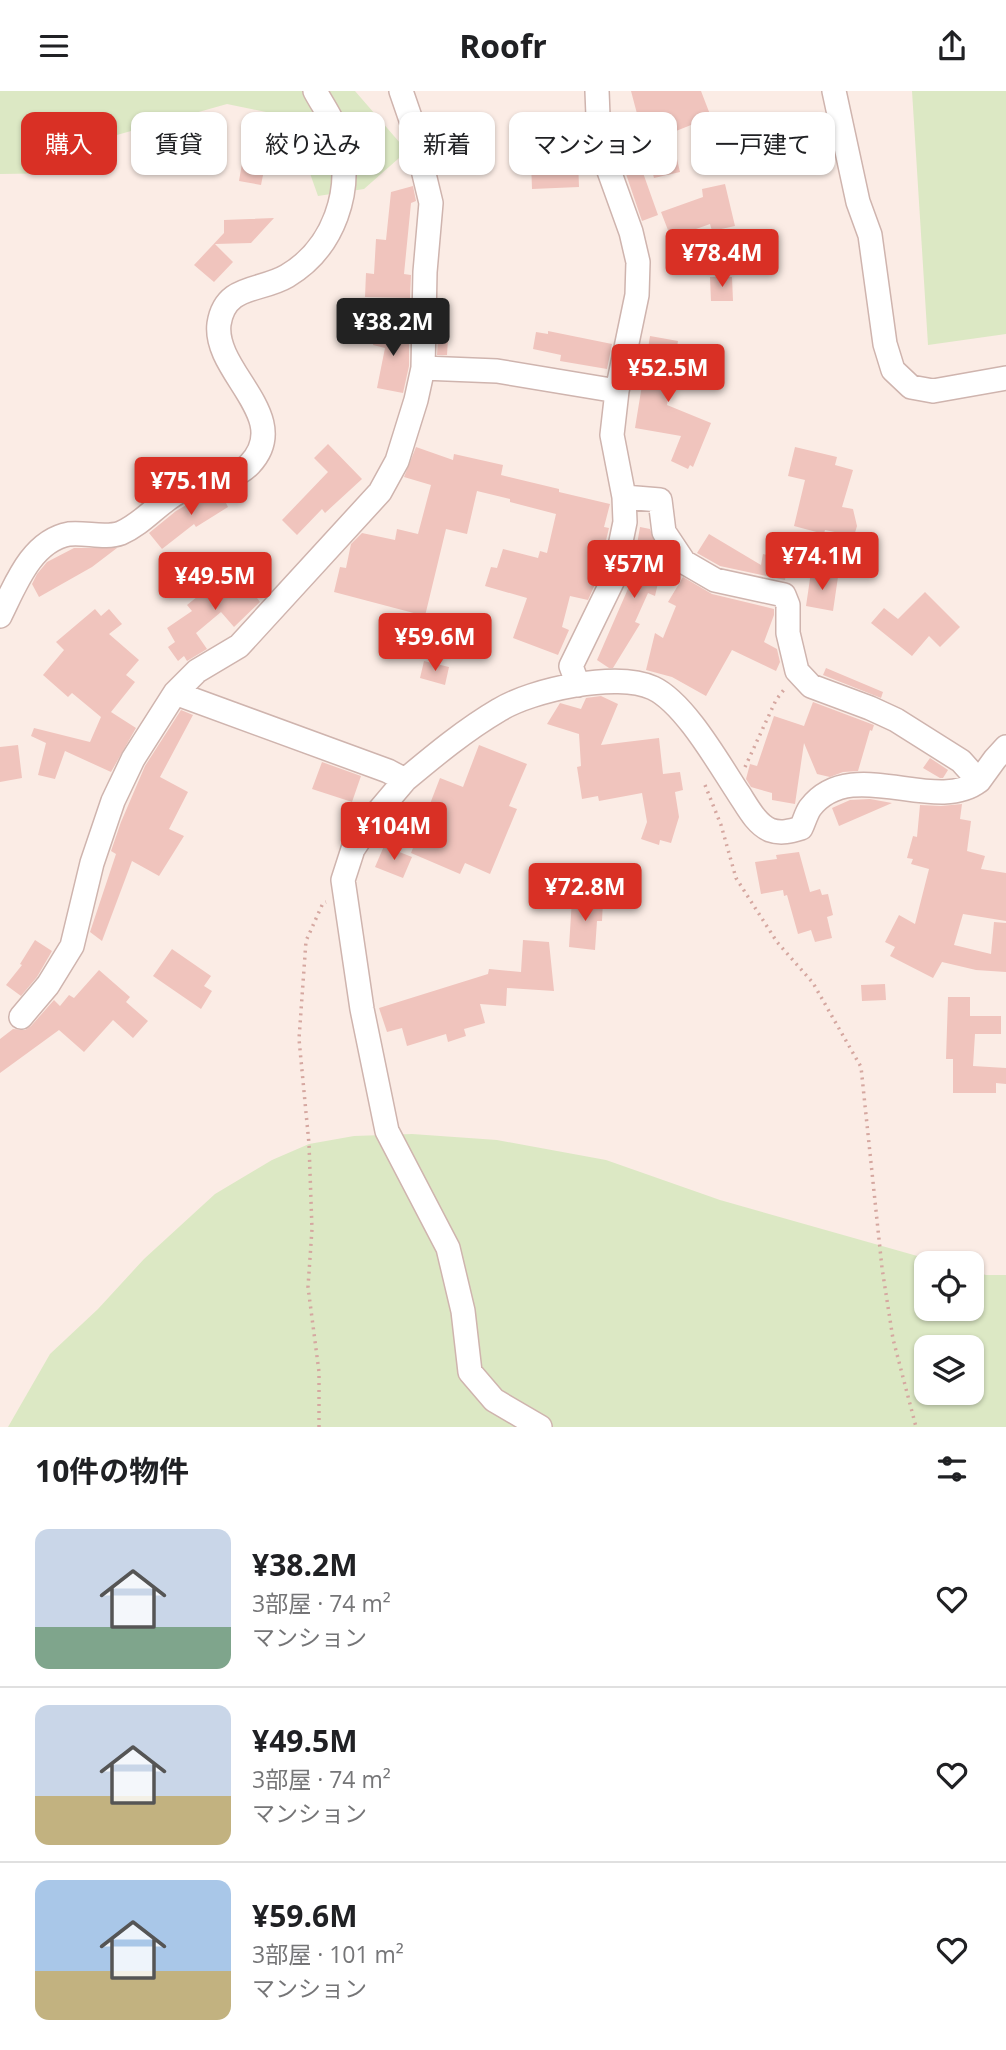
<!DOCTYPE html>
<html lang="ja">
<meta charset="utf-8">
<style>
body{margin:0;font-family:"Open Sans","Noto Sans JP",sans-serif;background:#f6f6f6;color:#202124;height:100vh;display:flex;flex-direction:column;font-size:26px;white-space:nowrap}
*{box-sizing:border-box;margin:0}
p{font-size:23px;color:#757577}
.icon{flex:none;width:38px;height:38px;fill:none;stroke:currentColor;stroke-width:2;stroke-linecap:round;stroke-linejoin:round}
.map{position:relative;height:1336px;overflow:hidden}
.details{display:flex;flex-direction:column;background:#fff;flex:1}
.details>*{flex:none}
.hud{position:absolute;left:21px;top:21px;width:964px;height:63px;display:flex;gap:14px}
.controls{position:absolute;left:914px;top:1160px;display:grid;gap:14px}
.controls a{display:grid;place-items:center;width:70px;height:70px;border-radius:14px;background:#fff;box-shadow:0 2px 5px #0004;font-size:35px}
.price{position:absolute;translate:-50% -60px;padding:0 16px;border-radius:7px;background:#d93025;color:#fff;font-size:23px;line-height:46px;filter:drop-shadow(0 2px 4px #0008)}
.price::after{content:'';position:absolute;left:50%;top:42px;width:21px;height:16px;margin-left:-10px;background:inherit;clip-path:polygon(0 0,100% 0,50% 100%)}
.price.on{background:#222;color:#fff}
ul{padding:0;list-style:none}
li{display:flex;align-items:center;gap:21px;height:175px;padding:0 35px}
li+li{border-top:2px solid #e0e0e0}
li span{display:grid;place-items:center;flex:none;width:196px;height:140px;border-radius:14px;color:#555}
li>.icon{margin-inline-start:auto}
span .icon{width:84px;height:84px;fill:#fffc;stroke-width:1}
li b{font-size:30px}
h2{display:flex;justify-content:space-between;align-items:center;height:84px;padding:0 35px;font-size:30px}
.tag{padding:0 24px;border-radius:14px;background:#fff;box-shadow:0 2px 5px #0004;font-size:24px;line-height:63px}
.tag.on{background:#d93025;color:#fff}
header{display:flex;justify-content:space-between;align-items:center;height:91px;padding:0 35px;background:#fff;font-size:32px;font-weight:700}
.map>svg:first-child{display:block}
</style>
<header><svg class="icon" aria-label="menu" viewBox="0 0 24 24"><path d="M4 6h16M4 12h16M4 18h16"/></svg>Roofr<svg class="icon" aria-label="share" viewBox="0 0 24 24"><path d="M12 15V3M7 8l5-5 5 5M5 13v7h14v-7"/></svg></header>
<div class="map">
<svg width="1006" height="1336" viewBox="0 0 1006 1336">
<rect width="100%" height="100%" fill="#fbece5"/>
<path fill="#dce8c4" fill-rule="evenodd" d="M0,0H355L407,60L364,98L318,105L290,26L227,13L92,51L69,82L0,83Z
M912,0H1006V243L928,254Z
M412,1043L497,1049L606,1069L720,1109L942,1172H926V1218H971V1180L986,1184H1006V1336H8L50,1263L98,1218L144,1168L215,1103L272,1069L309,1053L354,1045ZM926,1256H971V1302H926Z"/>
<path fill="#f0c4bd" d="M631,0H701L711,26L671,42L680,81L654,87Z
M261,26L281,30L275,55L294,58L289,84L264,79L261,94L239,90L246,49L255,51Z
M578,68L579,96L532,98L531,70Z
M642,79L658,124L642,130L626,83Z
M725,93L735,135L712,140L710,133L671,147L661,121L703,106L702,98Z
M413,95L416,110L411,112L404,183L411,184L410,207L365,206L366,182L374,183L376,148L386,149L391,101Z
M274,127L251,152L215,153L233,171L214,191L194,174L224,142V129Z
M710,186H732L733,210H711Z
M376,235L409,241V275L403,302L377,297L385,257L373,254Z
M548,240L612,253L607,278L560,270L561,264L533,258L536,241L548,243Z
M650,245L678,250L667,314L711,332L693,376L690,374L688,378L671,370L681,345L635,337Z
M438,247L448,248L447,264H437Z
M328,353L362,388L325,422L322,418L297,444L282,429L328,381L314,367Z
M416,356L453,369L454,363L503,374L501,384L559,398V401L610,413L604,436L609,437L596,491L588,509L570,505L562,536L569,539L558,564L513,547L527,507L485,495L491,476L497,477L503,458L538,467L540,460L547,462L556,423L510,411V408L477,400L467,443L446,438L425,525L334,501L340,476L346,477L351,453L362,442L395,449L397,438L418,443L431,394L404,386Z
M795,356L837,366L835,374L853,379L842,416L853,418L857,435L854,445L825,439L824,443L794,435L805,389L788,385Z
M236,398L239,405L226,412L228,416L196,436L194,433L162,458L149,442L176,420L193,410Z
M640,436L650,438L655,452L654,456L658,457L664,466L655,505L648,502L635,531L640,533L613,577H609L597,569L644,461L636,459Z
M709,443L761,474L763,463L788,469L785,489L720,475L697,462Z
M74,457H117L92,476L39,506L32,493L37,483L47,471Z
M234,480L243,490L255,481L268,497L257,507L260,511L234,536L221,521L196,542L207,558L187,570L184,565L178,570L168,556L175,551L167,537L192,520L187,514L219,488L222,491Z
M811,481L838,486L833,520L806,515Z
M683,486L712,503L774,518V524L764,551L777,558L780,571L776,580L732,559L706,605L672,586L646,579L655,542L663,547L676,515L668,511Z
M925,501L960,536L940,556L929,545L912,565L871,532L884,517L898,528Z
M95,518L101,525L109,518L122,533L109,543L139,569L126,584L135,591L111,621L136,637L111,681L65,660L55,688L38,684L46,652L31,645L34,637L90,651L101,626L72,602L68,606L43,584L64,559L56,551Z
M424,570L449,576L445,594L420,587Z
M826,577L883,601L881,607L823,584Z
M601,605L618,613L601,654L659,647L663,683L680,681L683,699L675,701L679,726L671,752L660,749L659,754L641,748L647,731L642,702L599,710L598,705L582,708L577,676L581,675L579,643L547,633L560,612L581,618L586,607Z
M813,611L874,634L872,640L870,639L858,680L843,681L830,686L817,683L804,652L795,713L772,709V702L751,696L746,688L750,673L757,675L774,625L804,635Z
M181,619L193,624L160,686L188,701L169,738L184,745L159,785L132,770L102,850L90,841L116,763L111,760L121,731L145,675Z
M18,654L22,687L0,691V656Z
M479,654L527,673L509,715L517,718L490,783L465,772L460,783L411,762L440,687L463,696Z
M930,667L948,679L943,687H940L923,677Z
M322,671L361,685L352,711L312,698Z
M870,708L892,712L839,735L832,717L850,709Z
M962,713L960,728L971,730L967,760L985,765L981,778L1006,782V830L963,823L954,854L991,863L994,831L1006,832V881L976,879L942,871L933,887L890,865L895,856L885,851L899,824L915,833L929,778L911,773L913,768L907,767L913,745L917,746L920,714L941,715Z
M384,755L412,766L403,787L375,776Z
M799,761L810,801L820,798L822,804L828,803L833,824L827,826L832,847L815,851L811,839L798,843L787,804L784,805L783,799L761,803L755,771L777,768L776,764Z
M572,808L603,810L602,830H597L595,859L569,856Z
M35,849L52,860L37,886L21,905L6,894L22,874L20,873Z
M523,849L549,851L554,900L507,897L506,915L480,913L485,932L464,938L466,945L448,951L446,943L407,955L402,937L387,941L379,917L488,883L489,878L521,881Z
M172,858L211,885L204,895L212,900L201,918L153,885Z
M99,879L130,906L126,911L148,930L133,947L113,929L84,961L59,939L0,982V948L13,938L25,939L31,935L54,909L60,915L69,904L74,907Z
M885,893L886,909L862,910L861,894Z
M948,906H970V925H1001V943H975L973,975L1006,977V993L996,992V1002H953V968H946Z"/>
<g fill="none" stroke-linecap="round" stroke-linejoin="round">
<g stroke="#cfb4ae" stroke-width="26">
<path id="minor" d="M834,0L858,111L870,144L885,253L893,279L911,296L933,300L1006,287
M423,277L497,280L617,300
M624,406L660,409L664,441L684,471L715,489L784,504L788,514V542L797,580L811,595L870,617L896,629L961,670L979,690L995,668L1006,656
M0,525C15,495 31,450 69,443C86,441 105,448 121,442C144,432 160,410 182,399C204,389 232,392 250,373C294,326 213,281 219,233C225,193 260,201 287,185C334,157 354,99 339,47C335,31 323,15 315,0
M578,594L571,575L613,489L625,431L624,406L612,344L617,300L637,204L638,171L631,141L604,66L598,25L597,0
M175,602L388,680L405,689C435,664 465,639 499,619C531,599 617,580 653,597C685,612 719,673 739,703C747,715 756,733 770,739C781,743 791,740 801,737C804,731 806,723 810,717C851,663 935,724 979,690
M405,689L377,722L353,758L343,789L362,918L387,1040L448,1157L463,1220L470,1281L494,1309L540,1336
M21,926L48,894L72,855L92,772L113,710L133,668L175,602L197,580L239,555L380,401L397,370L416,309L423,277L425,181L431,112L411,29L401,0"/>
</g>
<path stroke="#d5a7a0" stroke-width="3.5" stroke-dasharray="2 5" stroke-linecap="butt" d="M745,676L776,609L786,596
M705,694L721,734L736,787L777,851L813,892L861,976L882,1177L893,1248L916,1336
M319,1336V1281L308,1196L312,1138L309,1053L299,948L306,850L323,812L326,811"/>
<use href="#minor" stroke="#fff" stroke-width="23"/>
</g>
</svg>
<div class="controls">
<a><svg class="icon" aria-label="locate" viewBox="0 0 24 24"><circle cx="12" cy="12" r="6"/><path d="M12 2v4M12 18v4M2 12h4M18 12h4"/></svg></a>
<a><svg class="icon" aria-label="layers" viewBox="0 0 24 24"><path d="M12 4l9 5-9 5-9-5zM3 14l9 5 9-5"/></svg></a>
</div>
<b class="price" style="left:722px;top:198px">¥78.4M</b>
<b class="price on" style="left:393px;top:267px">¥38.2M</b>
<b class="price" style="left:668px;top:313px">¥52.5M</b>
<b class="price" style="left:191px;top:426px">¥75.1M</b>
<b class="price" style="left:822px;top:501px">¥74.1M</b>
<b class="price" style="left:634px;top:509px">¥57M</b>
<b class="price" style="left:215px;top:521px">¥49.5M</b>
<b class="price" style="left:435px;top:582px">¥59.6M</b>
<b class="price" style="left:394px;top:771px">¥104M</b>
<b class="price" style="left:585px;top:832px">¥72.8M</b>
<div class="hud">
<a class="tag on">購入</a>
<a class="tag">賃貸</a>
<a class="tag">絞り込み</a>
<a class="tag">新着</a>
<a class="tag">マンション</a>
<a class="tag">一戸建て</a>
</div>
</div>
<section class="details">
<h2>10件の物件<svg class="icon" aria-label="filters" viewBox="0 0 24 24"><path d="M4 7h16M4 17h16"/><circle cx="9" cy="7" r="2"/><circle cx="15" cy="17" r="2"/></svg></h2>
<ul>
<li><span style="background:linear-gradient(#c9d6e8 70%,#7fa58c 0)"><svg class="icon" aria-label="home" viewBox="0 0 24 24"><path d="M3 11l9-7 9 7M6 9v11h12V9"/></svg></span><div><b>¥38.2M</b><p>3部屋 · 74 m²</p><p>マンション</p></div><svg class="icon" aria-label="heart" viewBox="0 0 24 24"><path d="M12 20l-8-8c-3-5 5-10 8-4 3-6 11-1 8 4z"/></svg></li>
<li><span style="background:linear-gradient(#c9d6e8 65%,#c2b280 0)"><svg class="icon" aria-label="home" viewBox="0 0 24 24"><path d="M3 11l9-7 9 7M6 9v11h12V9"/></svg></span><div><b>¥49.5M</b><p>3部屋 · 74 m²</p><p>マンション</p></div><svg class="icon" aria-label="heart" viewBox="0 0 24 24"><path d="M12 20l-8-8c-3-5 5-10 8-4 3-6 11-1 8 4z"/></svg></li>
<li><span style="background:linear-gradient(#a9c7e8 65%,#c2b280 0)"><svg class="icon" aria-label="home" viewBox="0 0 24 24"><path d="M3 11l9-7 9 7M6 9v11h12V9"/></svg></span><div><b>¥59.6M</b><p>3部屋 · 101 m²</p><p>マンション</p></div><svg class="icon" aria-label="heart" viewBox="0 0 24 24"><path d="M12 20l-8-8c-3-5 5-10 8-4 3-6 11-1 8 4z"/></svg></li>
</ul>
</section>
